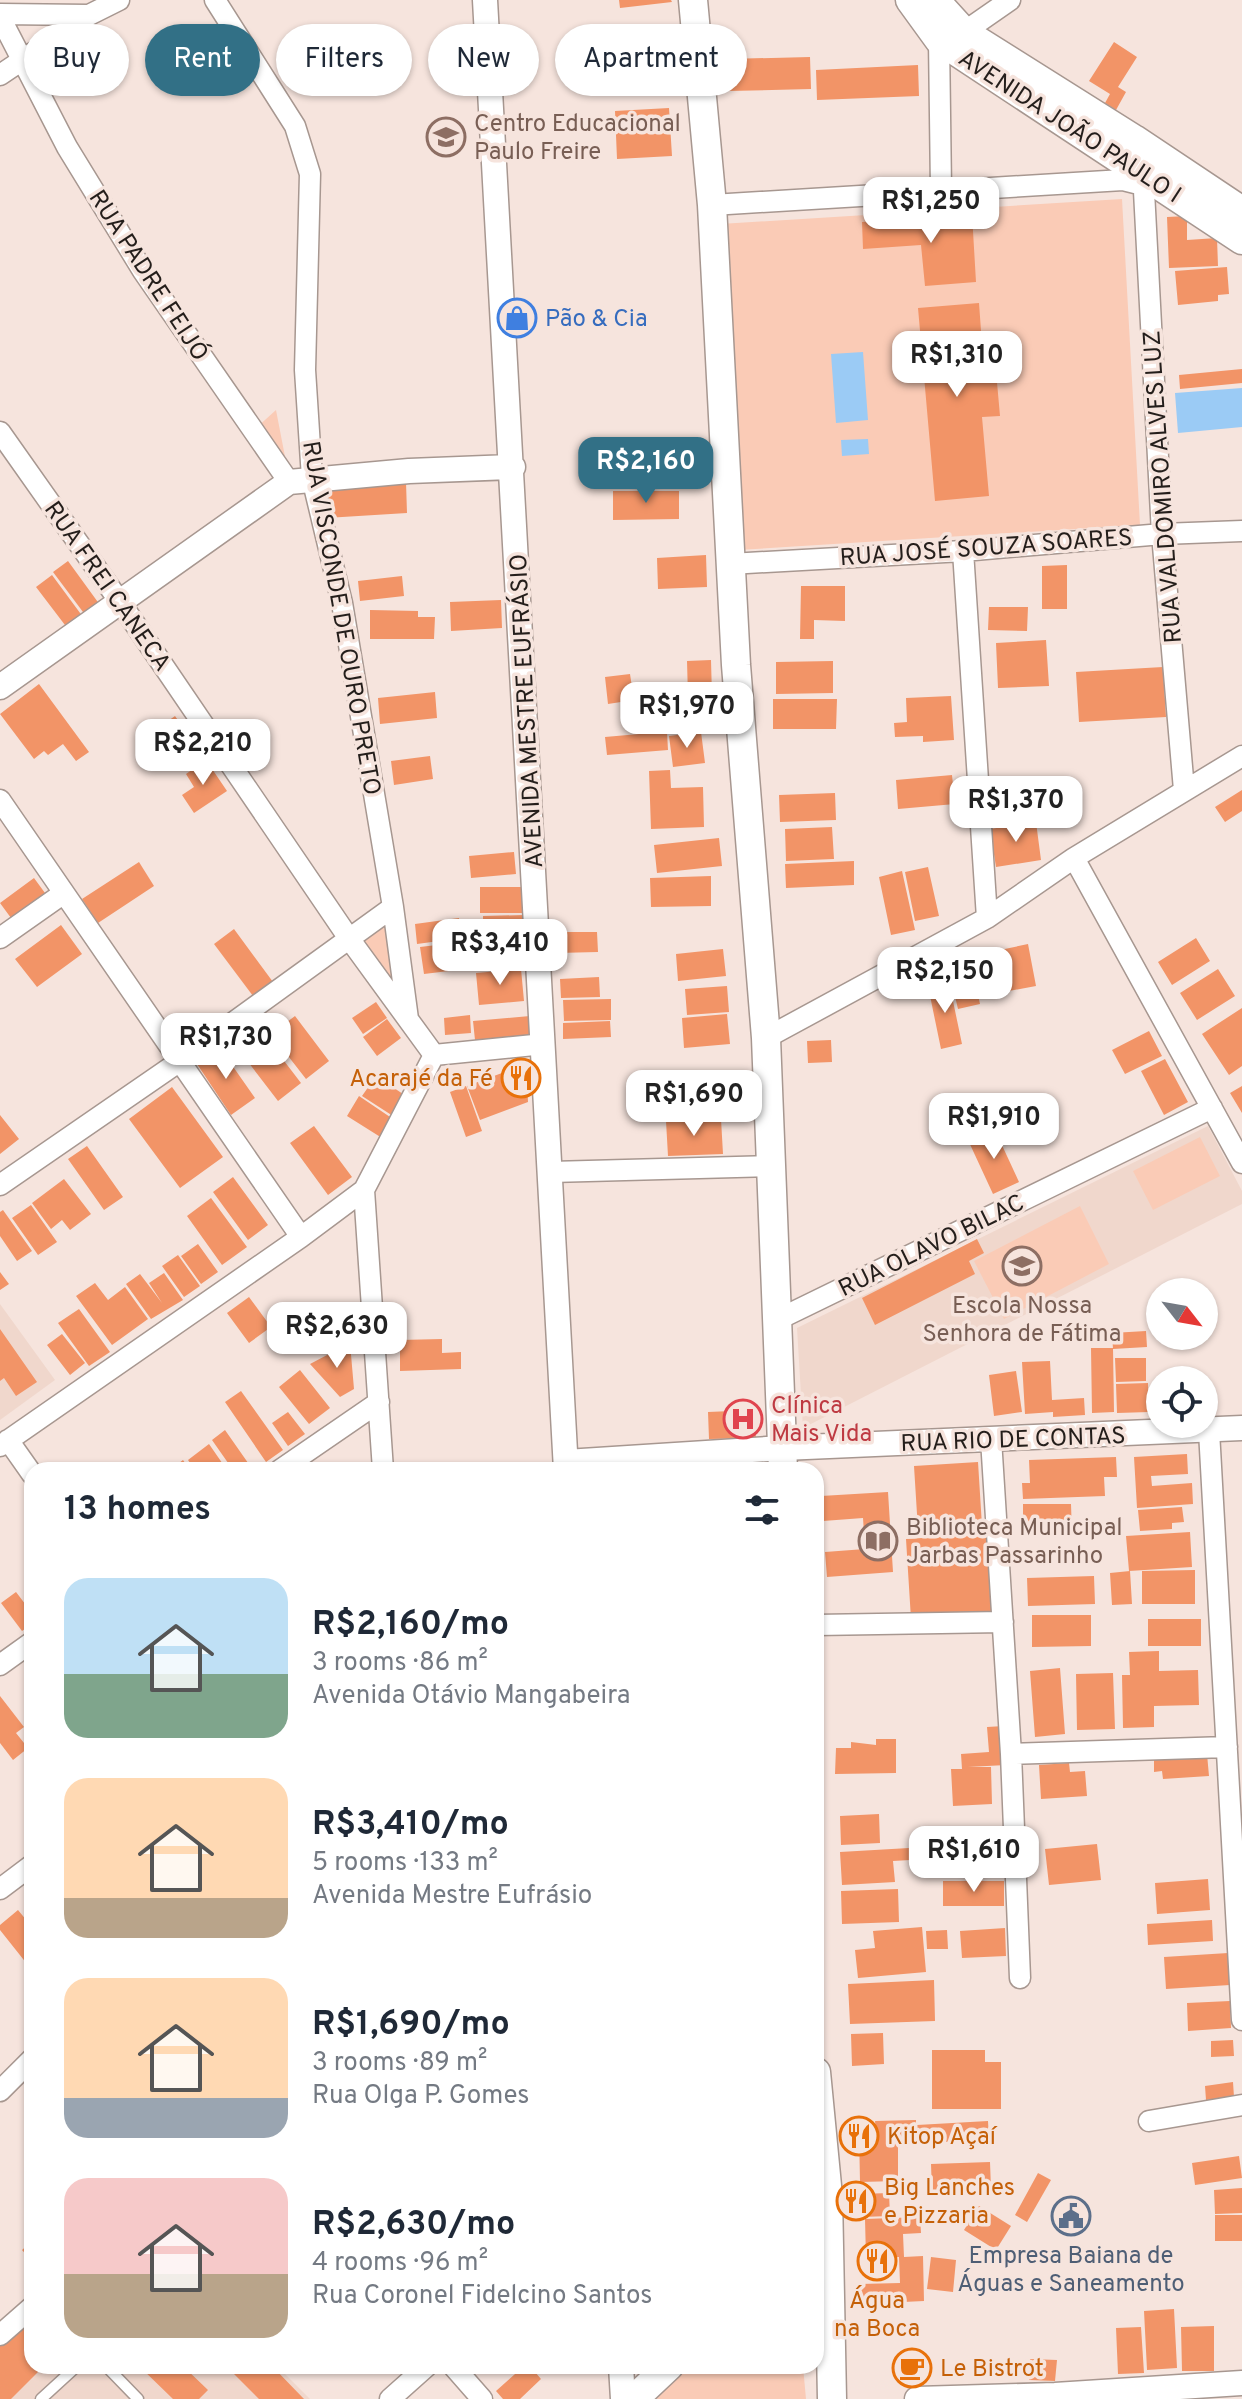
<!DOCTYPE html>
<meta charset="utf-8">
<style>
body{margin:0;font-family:Overpass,sans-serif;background:#f2f2f3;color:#1f2937;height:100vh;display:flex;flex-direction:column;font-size:30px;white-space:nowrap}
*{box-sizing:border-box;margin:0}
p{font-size:26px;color:#747a83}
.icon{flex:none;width:44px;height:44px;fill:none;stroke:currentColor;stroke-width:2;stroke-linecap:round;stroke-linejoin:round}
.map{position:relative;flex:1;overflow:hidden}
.sheet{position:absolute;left:24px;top:1462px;width:800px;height:912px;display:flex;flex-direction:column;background:#fff;border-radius:24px;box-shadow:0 2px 6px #0004}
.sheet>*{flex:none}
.banner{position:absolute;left:24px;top:24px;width:800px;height:72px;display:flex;gap:16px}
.needle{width:52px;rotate:121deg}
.fabs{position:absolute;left:1146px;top:1278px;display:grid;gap:16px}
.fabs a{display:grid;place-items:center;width:72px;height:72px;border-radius:50%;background:#fff;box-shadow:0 2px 6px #0004;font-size:40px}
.price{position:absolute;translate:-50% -68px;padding:0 18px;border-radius:16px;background:#fff;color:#222;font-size:26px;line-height:52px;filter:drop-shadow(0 2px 4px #0008)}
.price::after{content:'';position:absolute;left:50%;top:48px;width:24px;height:18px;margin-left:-12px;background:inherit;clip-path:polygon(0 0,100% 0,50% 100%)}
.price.active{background:#327086;color:#fff}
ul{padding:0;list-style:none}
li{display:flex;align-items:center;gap:24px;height:200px;padding:0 40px}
li span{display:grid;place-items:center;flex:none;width:224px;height:160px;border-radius:24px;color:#555}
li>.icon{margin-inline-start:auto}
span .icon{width:96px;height:96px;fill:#fffc;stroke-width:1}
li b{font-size:34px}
h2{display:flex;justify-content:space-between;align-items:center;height:96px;padding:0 40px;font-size:34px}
.pill{padding:0 28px;border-radius:36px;background:#fff;box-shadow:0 2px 6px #0004;font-size:28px;line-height:72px}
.pill.active{background:#327086;color:#fff}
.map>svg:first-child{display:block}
</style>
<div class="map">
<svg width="1242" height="2399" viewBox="0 0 1242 2399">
<rect width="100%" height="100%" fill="#f6e4dd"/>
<path fill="#f0d7cc" d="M1208,1126L1242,1191V1204L803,1428L797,1328Z
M0,1304L55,1380L0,1420Z
M32,2313V2366H277L310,2399H0V2340Z"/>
<path fill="#facbb6" d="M1122,199L1140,525L738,550L720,224Z
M276,410L287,467L255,429Z
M385,926L394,985L363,939Z
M1200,1137L1220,1176L1153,1210L1133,1171Z
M1080,1206L1109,1264L1004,1319L974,1261Z
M677,2366H803L806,2399H643Z"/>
<path fill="#9bcbf5" d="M863,352L868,420L836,423L831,354Z
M1242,388V427L1178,433L1175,393Z
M868,439L869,454L842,456L841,440Z
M973,1854L974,1872L940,1874L939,1856Z"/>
<path fill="#f29467" d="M619,0H671L672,2L620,8Z
M1114,42L1137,57L1118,87L1126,92L1116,110L1105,103L1110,94L1089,81Z
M810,57L811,89L728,91L727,59Z
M918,65L919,96L817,100L816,70Z
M669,108L672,156L617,159L615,111Z
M972,214L976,282L925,286L921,245L863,249L862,222Z
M1187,216V240L1217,238L1218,266L1169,268L1167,217Z
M1227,267L1229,294L1218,295V301L1178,305L1175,271Z
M979,303L984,372L996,371L1000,416L982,417L989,496L935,501L918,308Z
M1242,369V383L1180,389L1179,375Z
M406,482L407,513L326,518L324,487Z
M613,491H679V519L613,520Z
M706,555L707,587L658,589L657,558Z
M68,561L100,605L86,616L53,572Z
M1067,565V609H1042V566Z
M52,575L83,617L68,629L36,587Z
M402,576L404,596L360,601L358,581Z
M801,586H845V621L814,620V639H800Z
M501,600L502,628L451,631L450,602Z
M989,607H1028L1027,631L988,630Z
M370,610L418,611V617H435L434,639H370Z
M1046,640L1049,686L998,688L996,643Z
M711,660L712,696L688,697L687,661Z
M833,661V693L776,694V662Z
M1163,667L1166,717L1079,722L1076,672Z
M630,674L634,700L608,704L605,677Z
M39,684L89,752L76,761L63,744L48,755L44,751L34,759L0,714Z
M435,692L437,718L380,724L378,698Z
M951,696L954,740L923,742V736L895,737L894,723L907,722L906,698Z
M698,699L701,729L667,732L668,750L607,755L605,737L639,734L637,704Z
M773,699H837L836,729H773Z
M175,716L185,730L153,753L143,739Z
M701,732L705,763L673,767L669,736Z
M430,756L433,779L394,785L391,761Z
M206,760L227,791L194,813L182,795L194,787L186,774Z
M670,770L671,788L703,787L704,827L651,829L649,771Z
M952,775L955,804L898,809L896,780Z
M1242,790V811L1225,822L1215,807Z
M835,793L836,820L780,822L779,795Z
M1036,822L1041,860L996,867L990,829Z
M832,827L834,859L786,861L785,829Z
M719,838L722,866L657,873L654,845Z
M514,852L516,874L471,878L469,856Z
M854,861V885L786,888L785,864Z
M139,862L154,886L98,923L82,899Z
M928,867L939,916L915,921L905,872Z
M902,871L915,930L891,935L879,877Z
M711,876V906L651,907L650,878Z
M34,878L45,893L11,918L0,903Z
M480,887H522L523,913H480Z
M524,915V939L483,940V916Z
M459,918L461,938L417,944L415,924Z
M61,925L82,954L37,987L15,959Z
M234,929L273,982L253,996L214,944Z
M557,932H597L598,952L557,953Z
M1196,938L1210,961L1172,985L1158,962Z
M462,942L465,969L424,974L420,947Z
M1028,944L1036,986L1009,991L1000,950Z
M723,949L726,976L678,981L676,954Z
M972,967L980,1004L958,1009L949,971Z
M521,969L524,1001L479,1005L476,973Z
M1218,969L1235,996L1197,1020L1180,993Z
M599,977L600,997L561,998L560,979Z
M949,982L962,1044L941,1049L928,986Z
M727,986L729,1012L687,1015L685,989Z
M611,999V1020L564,1021L563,1000Z
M376,1002L387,1018L363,1034L352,1018Z
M1242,1008V1066L1229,1075L1202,1034Z
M727,1014L730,1044L684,1048L682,1018Z
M470,1015L471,1033L445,1035L444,1018Z
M295,1016L329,1061L306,1079L271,1034Z
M530,1016L532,1035L475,1040L473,1021Z
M387,1019L401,1038L377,1056L363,1037Z
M610,1021L611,1037L563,1039V1023Z
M1149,1031L1162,1056L1125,1074L1112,1050Z
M265,1036L301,1083L278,1101L242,1054Z
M831,1040L832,1062L808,1063L807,1041Z
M220,1048L255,1098L231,1115L197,1064Z
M1165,1059L1188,1102L1164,1115L1141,1071Z
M526,1064L528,1102L480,1120L467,1086Z
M376,1076L406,1096L393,1116L362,1096Z
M466,1086L482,1131L466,1137L450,1092Z
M1242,1086V1113L1230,1093Z
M172,1087L223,1157L180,1188L129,1119Z
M720,1088L721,1115L663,1118L661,1091Z
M359,1096L393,1119L382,1138L347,1116Z
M0,1115L19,1139L0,1154Z
M721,1119L723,1154L668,1156L666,1121Z
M314,1126L352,1177L328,1195L290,1143Z
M994,1128L1019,1182L993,1194L968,1140Z
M87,1146L123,1197L104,1210L68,1159Z
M233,1177L268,1225L248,1240L213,1192Z
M64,1179L91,1214L70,1230L62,1220L51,1229L32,1203Z
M211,1198L247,1247L222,1265L187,1216Z
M31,1205L57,1242L38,1255L12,1218Z
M3,1210L32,1251L17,1261L0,1236V1212Z
M977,1239L984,1253L969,1261L975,1274L875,1325L862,1298Z
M198,1244L218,1272L201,1284L181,1256Z
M178,1255L200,1286L184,1297L162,1266Z
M0,1272L9,1284L0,1290Z
M164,1273L183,1300L151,1319L126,1284L140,1274L162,1303L149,1283Z
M95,1283L108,1300L125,1287L148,1319L112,1345L76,1296Z
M249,1297L271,1327L249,1343L227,1313Z
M79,1309L110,1352L89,1366L58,1323Z
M0,1329L37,1382L16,1396L4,1378L0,1381Z
M1146,1331L1147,1347L1113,1349L1112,1333Z
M62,1334L85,1363L70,1375L47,1345Z
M442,1339V1353L461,1352V1369L400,1371V1340Z
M350,1343L354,1389L340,1397L310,1364Z
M1091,1348H1113L1114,1412L1092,1413Z
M1115,1358H1146V1381L1116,1382Z
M1050,1361L1052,1400L1084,1398L1085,1415L1053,1417V1412L1025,1414L1022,1362Z
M300,1370L330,1408L309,1424L279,1387Z
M1016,1371L1022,1412L994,1416L989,1375Z
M1148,1383L1149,1412L1117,1413L1116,1384Z
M241,1391L283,1450L266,1462L225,1402Z
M755,1410L756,1438L709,1439L708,1412Z
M288,1412L305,1434L288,1446L272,1423Z
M225,1430L253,1470H233L212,1440Z
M209,1444L227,1470H195L188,1460Z
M1187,1454L1188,1474L1151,1476L1152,1486L1192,1483L1193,1504L1137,1508L1134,1457Z
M1116,1457L1117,1477H1104L1105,1496L1023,1499L1022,1483H1030L1029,1460Z
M183,1460L190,1470H170Z
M978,1462L982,1526L918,1530L914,1466Z
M888,1492L893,1572L827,1577L825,1552L865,1549L863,1518L823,1521L821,1496Z
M1023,1504H1071L1072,1534H1023Z
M1182,1507L1184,1522L1172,1523V1529L1140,1531L1138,1510Z
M1190,1532L1192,1567L1129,1571L1126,1536Z
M988,1534L993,1613L911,1619L906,1539Z
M1195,1570V1604H1142V1571Z
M1130,1571L1132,1604L1112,1605L1110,1573Z
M1094,1576L1095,1604L1028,1606L1027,1578Z
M16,1592L32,1613V1624L22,1631L1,1603Z
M1032,1615H1091V1646L1032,1647Z
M1148,1619H1201V1646H1148Z
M1159,1651V1671L1198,1670L1199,1705L1154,1706V1727L1123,1728L1122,1675H1130L1129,1652Z
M1060,1668L1065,1734L1035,1737L1030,1671Z
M1113,1673L1115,1729L1077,1730L1076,1674Z
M0,1696L24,1727L16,1733L28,1748L13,1760L0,1743Z
M1004,1726L1006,1765L968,1767H991L992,1804L953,1806L951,1769H962L961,1754L989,1752L987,1727Z
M876,1739H896V1773L835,1774L836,1748H851V1742L876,1745Z
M1207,1754L1209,1776L1163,1779L1162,1771L1154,1772V1758Z
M1069,1763L1070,1772L1085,1771L1087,1796L1041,1799L1039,1765Z
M879,1814L880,1843L841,1845L840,1816Z
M1008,1842L1010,1876L976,1878L974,1844Z
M1097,1844L1101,1880L1049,1885L1045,1849Z
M909,1848L910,1860L893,1861L895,1882L842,1885L840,1852Z
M1208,1879L1210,1910L1157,1914L1155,1883Z
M943,1881H1004V1906H943Z
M898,1889L899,1922L842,1924L841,1891Z
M18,1910L32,1927V1960L27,1964L0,1930V1925Z
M1212,1920L1213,1941L1148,1945L1147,1924Z
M922,1927L926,1972L858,1978L855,1950L875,1948L873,1931Z
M1005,1928L1006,1956L962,1958L960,1931Z
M947,1930L948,1949H927L926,1931Z
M1228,1953L1230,1985L1166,1989L1164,1957Z
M934,1980L935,2021L850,2024L848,1984Z
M1230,2001L1231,2028L1188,2031L1187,2003Z
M883,2033L884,2064L852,2066L851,2034Z
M1233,2040L1234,2056L1211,2057V2041Z
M932,2050H985V2062H1001V2109H932Z
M1233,2082L1234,2097L1206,2100L1205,2086Z
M916,2120V2142H898V2181L860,2182L859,2132H876L875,2121Z
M988,2121L989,2140L918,2143L917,2125Z
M1239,2156L1242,2178L1195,2185L1192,2163Z
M990,2162L991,2189L932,2192L931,2164Z
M1038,2173L1051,2180L1027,2222L1015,2215Z
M1242,2188V2213L1215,2214L1214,2190Z
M889,2193L890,2216L861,2217L860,2194Z
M979,2206L1011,2226L996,2250L964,2230Z
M1215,2215H1242V2241H1215Z
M920,2217L921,2233L903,2234L904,2257L923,2256L924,2301L861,2304L860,2284L900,2283L899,2257L866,2258L865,2219Z
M32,2241V2261L22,2250Z
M931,2257L956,2260L953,2292L927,2289Z
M1174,2309L1177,2368L1147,2370L1144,2311Z
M32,2313V2350L29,2353L32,2355V2366H44L11,2399H0V2345Z
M1214,2326V2371H1182L1181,2327Z
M1141,2327L1144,2373L1118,2374L1116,2328Z
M1030,2359L1057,2360L1055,2381L1029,2380Z
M139,2366H183L208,2390L199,2399H173Z
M226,2366H272L304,2399H259Z
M524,2366H530L541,2379L520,2399H503L496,2391Z"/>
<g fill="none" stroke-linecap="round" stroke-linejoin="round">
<g stroke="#a79790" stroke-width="13">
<path id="service" d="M106,2366L138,2399
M41,2399L77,2366"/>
</g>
<g stroke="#a79790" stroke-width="23">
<path id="minor" d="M215,0L295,126L310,174L305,370L312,478L342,603L393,907L408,1019
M0,14L89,15
M0,17L67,147L143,271L289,482
M964,32L1010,0
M939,40L941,190
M0,75L89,15L119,0
M1143,172L1162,534L1184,790
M712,205L1123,180L1143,185
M0,432L120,602L348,937L434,1055
M963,551L987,918
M730,564L963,551L1162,534L1242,531
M0,800L301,1237
M1074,858L1242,1163
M0,938L64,893
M766,1038L987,918L1074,858L1242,756
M434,1055L544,1044
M551,1172L770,1166
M0,1185L180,1061L393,907
M364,1190L383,1470
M779,1319L1212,1108
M1209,1431L1242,2020
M991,1439L1011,1754L1020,1978
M8,1440L32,1474
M0,1446L301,1237L364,1190L434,1055
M280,1470L379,1402
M816,1625L1003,1622
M0,1665L32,1642
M1011,1754L1227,1747
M0,1889L32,1865
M0,2091L32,2059
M1149,2121L1242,2105
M0,2335L32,2307
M453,2366L482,2399
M390,2399L427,2366"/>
</g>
<g stroke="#a79790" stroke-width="27">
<path id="tertiary" d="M485,0L566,1470
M0,687L289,482L409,471L513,467
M566,1462L783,1448L1242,1428
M621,2366L623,2399
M917,2399L1055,2395L1242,2383"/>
</g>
<g stroke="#a79790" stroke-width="31">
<path id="secondary" d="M693,0L712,205L736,665L766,1038L783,1470
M910,0L939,40L1242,240
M935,0L964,32L1134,139L1242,211
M816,2072L828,2196L832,2399
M634,2399L669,2366"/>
</g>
<use href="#service" stroke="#fff" stroke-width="10"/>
<use href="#minor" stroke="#fff" stroke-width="20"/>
<use href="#tertiary" stroke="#fff" stroke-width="24"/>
<use href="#secondary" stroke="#fff" stroke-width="28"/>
</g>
<defs>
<g id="school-ring" transform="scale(2)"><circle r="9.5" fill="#f6e4dd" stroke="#8d6e63" stroke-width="1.5"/><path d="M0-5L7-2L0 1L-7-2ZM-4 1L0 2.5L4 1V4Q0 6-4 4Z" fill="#8d6e63"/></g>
<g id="shop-ring" transform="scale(2)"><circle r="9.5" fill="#f6e4dd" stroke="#3f7fe0" stroke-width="1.5"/><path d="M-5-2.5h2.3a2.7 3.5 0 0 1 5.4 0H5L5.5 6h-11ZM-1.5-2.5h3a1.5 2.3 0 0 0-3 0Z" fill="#3f7fe0"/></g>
<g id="restaurant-ring" transform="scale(2)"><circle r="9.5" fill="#f6e4dd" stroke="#e8710a" stroke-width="1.5"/><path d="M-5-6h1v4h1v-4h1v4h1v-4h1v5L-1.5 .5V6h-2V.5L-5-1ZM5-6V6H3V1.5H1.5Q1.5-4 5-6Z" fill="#e8710a"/></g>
<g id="hospital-ring" transform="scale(2)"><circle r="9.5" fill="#f6e4dd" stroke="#e0444e" stroke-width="1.5"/><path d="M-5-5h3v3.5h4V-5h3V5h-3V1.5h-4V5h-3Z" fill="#e0444e"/></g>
<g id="library-ring" transform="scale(2)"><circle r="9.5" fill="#f6e4dd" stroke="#8d6e63" stroke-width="1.5"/><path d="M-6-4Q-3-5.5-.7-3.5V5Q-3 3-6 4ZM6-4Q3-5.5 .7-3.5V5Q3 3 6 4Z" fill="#8d6e63"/></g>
<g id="civic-ring" transform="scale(2)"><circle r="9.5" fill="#f6e4dd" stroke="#5c6f8a" stroke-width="1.5"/><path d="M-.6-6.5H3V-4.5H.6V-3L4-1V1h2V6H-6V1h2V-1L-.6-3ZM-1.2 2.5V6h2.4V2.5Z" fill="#5c6f8a"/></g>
<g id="cafe-ring" transform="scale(2)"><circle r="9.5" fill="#f6e4dd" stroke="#e8710a" stroke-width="1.5"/><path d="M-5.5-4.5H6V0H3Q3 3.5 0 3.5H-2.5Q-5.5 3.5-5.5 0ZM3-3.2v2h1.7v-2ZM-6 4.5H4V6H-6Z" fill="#e8710a"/></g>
</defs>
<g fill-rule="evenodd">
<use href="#school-ring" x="446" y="137"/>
<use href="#shop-ring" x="517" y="318"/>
<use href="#restaurant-ring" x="521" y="1078"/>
<use href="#school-ring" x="1022" y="1266"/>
<use href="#hospital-ring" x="743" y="1419"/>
<use href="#library-ring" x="878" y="1541"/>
<use href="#restaurant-ring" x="859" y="2136"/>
<use href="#restaurant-ring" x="856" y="2201"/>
<use href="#civic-ring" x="1071" y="2216"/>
<use href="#restaurant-ring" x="877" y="2261"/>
<use href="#cafe-ring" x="912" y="2368"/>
</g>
<g text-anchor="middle" stroke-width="7" stroke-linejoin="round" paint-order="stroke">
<g font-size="24" fill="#785e54" stroke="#f6e4dd" text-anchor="start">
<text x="474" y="131">Centro Educacional<tspan x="474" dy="28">Paulo Freire</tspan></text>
<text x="1022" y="1313" text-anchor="middle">Escola Nossa<tspan x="1022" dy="28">Senhora de Fátima</tspan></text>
<text x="906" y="1535">Biblioteca Municipal<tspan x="906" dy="28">Jarbas Passarinho</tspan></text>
</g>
<g font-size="24" fill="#241e1b" stroke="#f6e4dd">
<text transform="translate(1070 126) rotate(33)" y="8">AVENIDA JOÃO PAULO I</text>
<text transform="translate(149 275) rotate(57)" y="8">RUA PADRE FEIJÓ</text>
<text transform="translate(1162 487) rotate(-94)" y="8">RUA VALDOMIRO ALVES LUZ</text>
<text transform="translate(986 547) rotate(-4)" y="8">RUA JOSÉ SOUZA SOARES</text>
<text transform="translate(108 586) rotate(55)" y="8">RUA FREI CANECA</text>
<text transform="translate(342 618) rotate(80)" y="8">RUA VISCONDE DE OURO PRETO</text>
<text transform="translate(526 711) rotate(-93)" y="8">AVENIDA MESTRE EUFRÁSIO</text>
<text transform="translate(931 1245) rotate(-26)" y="8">RUA OLAVO BILAC</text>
<text transform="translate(1013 1439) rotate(-2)" y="8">RUA RIO DE CONTAS</text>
</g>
<g font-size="24" fill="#366cbe" stroke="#f6e4dd" text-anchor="start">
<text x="545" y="326">Pão &amp; Cia</text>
</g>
<g font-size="24" fill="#c56008" stroke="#f6e4dd" text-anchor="start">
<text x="493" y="1086" text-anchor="end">Acarajé da Fé</text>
<text x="887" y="2144">Kitop Açaí</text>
<text x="884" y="2195">Big Lanches<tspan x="884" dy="28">e Pizzaria</tspan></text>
<text x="877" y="2308" text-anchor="middle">Água<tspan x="877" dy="28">na Boca</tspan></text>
<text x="940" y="2376">Le Bistrot</text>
</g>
<g font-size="24" fill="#be3a42" stroke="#f6e4dd" text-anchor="start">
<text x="771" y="1413">Clínica<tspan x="771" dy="28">Mais Vida</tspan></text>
</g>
<g font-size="24" fill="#4e5e75" stroke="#f6e4dd">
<text x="1071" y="2263">Empresa Baiana de<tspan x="1071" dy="28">Águas e Saneamento</tspan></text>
</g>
</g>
</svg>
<div class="fabs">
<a><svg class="needle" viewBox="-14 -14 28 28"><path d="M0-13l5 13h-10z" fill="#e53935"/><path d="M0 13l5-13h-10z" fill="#747a83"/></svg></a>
<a><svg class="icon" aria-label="locate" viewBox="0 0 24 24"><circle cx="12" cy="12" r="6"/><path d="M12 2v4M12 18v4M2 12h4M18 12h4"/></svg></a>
</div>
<b class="price" style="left:931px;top:245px">R$1,250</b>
<b class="price" style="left:957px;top:399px">R$1,310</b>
<b class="price active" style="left:646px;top:505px">R$2,160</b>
<b class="price" style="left:687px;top:750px">R$1,970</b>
<b class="price" style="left:203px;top:787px">R$2,210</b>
<b class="price" style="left:1016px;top:844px">R$1,370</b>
<b class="price" style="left:500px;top:987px">R$3,410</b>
<b class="price" style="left:945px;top:1015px">R$2,150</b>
<b class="price" style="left:226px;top:1081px">R$1,730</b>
<b class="price" style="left:694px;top:1138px">R$1,690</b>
<b class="price" style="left:994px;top:1161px">R$1,910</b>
<b class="price" style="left:337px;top:1370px">R$2,630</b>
<b class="price" style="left:974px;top:1894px">R$1,610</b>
<div class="banner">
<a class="pill">Buy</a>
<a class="pill active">Rent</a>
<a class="pill">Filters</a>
<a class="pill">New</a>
<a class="pill">Apartment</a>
</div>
<section class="sheet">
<h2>13 homes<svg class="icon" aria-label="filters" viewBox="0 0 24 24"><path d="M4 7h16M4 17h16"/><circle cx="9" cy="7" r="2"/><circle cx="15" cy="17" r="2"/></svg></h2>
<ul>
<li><span style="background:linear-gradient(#bfe0f5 60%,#7fa58c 0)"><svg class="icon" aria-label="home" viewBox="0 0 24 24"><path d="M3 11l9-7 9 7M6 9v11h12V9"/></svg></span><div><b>R$2,160/mo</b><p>3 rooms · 86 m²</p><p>Avenida Otávio Mangabeira</p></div></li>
<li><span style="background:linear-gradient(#ffd9b3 75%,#b9a48a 0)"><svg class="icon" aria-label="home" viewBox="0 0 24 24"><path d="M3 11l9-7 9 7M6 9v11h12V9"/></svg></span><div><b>R$3,410/mo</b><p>5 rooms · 133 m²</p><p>Avenida Mestre Eufrásio</p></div></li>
<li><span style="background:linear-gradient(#ffd9b3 75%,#9aa5b1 0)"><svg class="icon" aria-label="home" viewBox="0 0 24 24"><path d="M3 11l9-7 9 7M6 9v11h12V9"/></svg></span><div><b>R$1,690/mo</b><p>3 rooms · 89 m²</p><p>Rua Olga P. Gomes</p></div></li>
<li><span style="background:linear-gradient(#f6c9c9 60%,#b9a48a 0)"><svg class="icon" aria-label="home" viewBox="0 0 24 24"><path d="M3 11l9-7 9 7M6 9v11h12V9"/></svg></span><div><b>R$2,630/mo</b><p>4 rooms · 96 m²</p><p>Rua Coronel Fidelcino Santos</p></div></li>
</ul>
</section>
</div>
